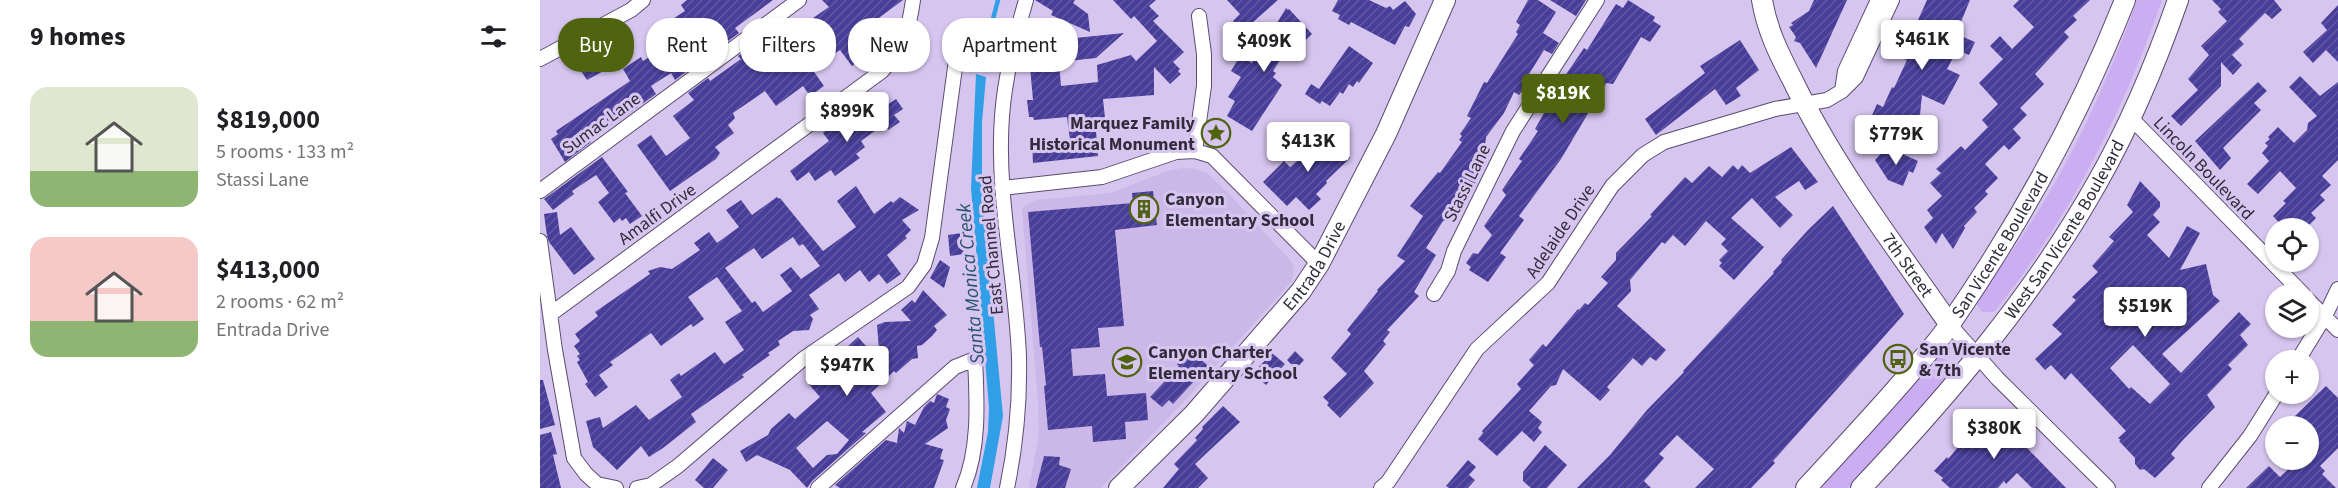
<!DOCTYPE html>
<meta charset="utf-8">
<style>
body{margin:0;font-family:"Source Sans 3",sans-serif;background:#f2f2f2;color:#202124;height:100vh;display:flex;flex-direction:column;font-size:22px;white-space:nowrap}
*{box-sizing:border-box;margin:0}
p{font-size:20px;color:#757577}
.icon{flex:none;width:33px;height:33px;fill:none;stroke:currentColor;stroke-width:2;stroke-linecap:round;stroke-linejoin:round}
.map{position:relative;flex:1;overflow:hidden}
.drawer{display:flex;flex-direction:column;background:#fff;width:540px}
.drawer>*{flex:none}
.top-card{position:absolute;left:18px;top:18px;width:570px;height:54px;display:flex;gap:12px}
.buttons{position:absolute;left:1725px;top:218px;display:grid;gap:12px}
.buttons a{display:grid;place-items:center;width:54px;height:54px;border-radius:50%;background:#fff;box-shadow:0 2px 4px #0004;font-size:30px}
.price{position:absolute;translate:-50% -51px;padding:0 14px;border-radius:6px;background:#fff;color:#222;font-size:20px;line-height:39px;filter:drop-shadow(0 2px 3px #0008)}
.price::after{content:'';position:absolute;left:50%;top:36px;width:18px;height:14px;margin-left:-9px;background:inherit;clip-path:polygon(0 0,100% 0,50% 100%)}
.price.active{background:#506410;color:#fff}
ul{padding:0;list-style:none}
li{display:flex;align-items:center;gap:18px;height:150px;padding:0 30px}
li span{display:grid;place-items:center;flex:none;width:168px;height:120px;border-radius:18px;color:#555}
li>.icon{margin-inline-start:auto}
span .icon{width:72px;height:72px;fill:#fffc;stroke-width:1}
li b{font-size:26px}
h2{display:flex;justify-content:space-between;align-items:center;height:72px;padding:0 30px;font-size:26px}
.tag{padding:0 21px;border-radius:24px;background:#fff;box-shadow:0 2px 4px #0004;font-size:21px;line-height:54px}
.tag.active{background:#506410;color:#fff}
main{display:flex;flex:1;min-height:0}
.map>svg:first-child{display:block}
</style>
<main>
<section class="drawer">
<h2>9 homes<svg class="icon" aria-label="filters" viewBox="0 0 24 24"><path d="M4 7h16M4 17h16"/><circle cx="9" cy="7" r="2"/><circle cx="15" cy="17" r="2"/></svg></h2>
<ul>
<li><span style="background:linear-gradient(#dfe7d0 70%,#8fb573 0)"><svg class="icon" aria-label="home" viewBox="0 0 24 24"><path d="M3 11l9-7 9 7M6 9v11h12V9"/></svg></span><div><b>$819,000</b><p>5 rooms · 133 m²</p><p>Stassi Lane</p></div></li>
<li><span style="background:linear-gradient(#f6c9c9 70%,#8fb573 0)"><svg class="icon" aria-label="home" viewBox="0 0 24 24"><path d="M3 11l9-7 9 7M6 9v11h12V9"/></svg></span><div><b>$413,000</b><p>2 rooms · 62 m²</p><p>Entrada Drive</p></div></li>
</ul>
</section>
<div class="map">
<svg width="1798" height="488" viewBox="0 0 1798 488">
<defs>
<pattern id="building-hatch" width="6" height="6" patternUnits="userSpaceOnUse" patternTransform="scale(1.5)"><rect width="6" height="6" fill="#483e9a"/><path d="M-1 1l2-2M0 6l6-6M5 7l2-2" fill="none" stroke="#6058a2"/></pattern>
</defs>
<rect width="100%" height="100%" fill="#d6c5ef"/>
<path fill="#cbb7e8" d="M643,168L656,169L667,173L690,195L749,259L754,266L752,281L648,397L561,488H489L499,434L498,401L482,209L485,205L496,200L571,193L630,170Z"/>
<path fill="#cbaef2" d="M1597,0H1622C1584,111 1528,221 1454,312H1442L1437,305V300C1455,274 1474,250 1490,224C1534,156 1570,76 1597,0Z
M1401,356L1411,364L1412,373L1409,377L1308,488H1274L1394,358Z"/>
<path fill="#309fe8" d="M436,74L446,77L442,122V193L463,416L450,488H437L448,432L449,408L431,188Z"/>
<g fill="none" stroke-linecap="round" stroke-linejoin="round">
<path stroke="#309fe8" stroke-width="4.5" d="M453,19L458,0"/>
</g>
<path fill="url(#building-hatch)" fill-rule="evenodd" d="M147,0H233L195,28L199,33L188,41L187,40L138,78L135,80L131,73L111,86L116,94L79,121L78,120L49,140L51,142L25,162L11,139L18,134L16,131L90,81L83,69L101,57L103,61L111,56L117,66L148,43L139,31L142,29L134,18L145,11L141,5Z
M282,0H363L336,20L343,28L340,30L348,38L327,57L312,66L300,50L272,69L284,86L270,96L263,86L236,106L225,91L193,113L195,118L188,125L194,133L175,147L180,153L176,159L130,191L97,145L111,135L126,156L150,138L133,116L154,100L148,93L168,78L170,81L201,59L198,56L210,48L213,50L224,42L228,49L289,7Z
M495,0H535L533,3L548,14L550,32L511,15L513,11Z
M573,0H616L609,6L619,16L613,21L644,52L633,62L640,69L638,71L641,74L630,84L614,67V95L563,99L565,118L555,119L558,156L493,163L492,142L530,140L527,117L494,120L493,117H489L487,100H493L490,67H499L496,42L584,33L556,58L519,62L521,86L558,82L557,65L591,55L596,61L617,41L594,16L591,19Z
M687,0H738L703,31L693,21L700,14Z
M798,0H829L846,8L850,6L853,10L865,1L876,14L869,27L865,26L855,45L811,22L809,25L798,19L800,15L792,11Z
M988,0H998L1016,12L1003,33L1019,43L1012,54L1004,50L986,79L989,81L979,95L974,92L964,113L946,137L945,146L948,149L937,172L941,175L909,219L903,221L886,248L896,255L874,292L879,296L847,330L850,332L843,341L846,344L824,371L834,383L800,418L787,405L789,403L783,397L807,374L791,358L811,334L807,330L838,291L837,290L865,261L857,256L883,216L870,206L898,172L900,173L922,142L919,140L922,136L920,134L931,118L927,116L944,82L947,83L978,34L976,32L980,25L976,22Z
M1010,0H1046L1036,16Z
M1088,0L1115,17L1113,21L1121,26L1110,42L1101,37L1073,84L1066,83L1021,159L979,216L984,220L960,253L966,257L948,282L929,270L931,267L926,263L933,253L938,254L952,235L944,226L966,195L962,190L982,161L979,159L998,131L995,129L1025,76L1044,48L1047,50L1076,4L1083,8Z
M1274,0H1307L1276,68L1260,43L1254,41L1256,37L1249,27L1253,25L1251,23L1269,11Z
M1387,0H1430L1416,34L1435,42L1429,55L1417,50L1407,69L1420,75L1404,105L1382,95L1380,115L1377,118L1367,119L1355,143L1352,139L1330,153L1321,140L1337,104L1343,107L1352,87L1354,88L1367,60L1361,58Z
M1479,0H1550L1533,16L1537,20L1524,32L1529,37L1495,74L1504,84L1480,108L1487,115L1473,129L1481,138L1469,150L1464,145L1445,164L1458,178L1445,191L1448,194L1434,208L1437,212L1424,226L1425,228L1413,249L1402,233L1396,244L1384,227L1393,218L1387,210L1402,196L1390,183L1401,173L1396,169L1421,146L1425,150L1448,127L1442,120L1458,104L1439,83L1463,59L1450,46L1460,36L1472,49L1494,27L1473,6Z
M1672,0H1734L1742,10L1732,19L1725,13L1699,39L1704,44L1692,55L1702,65L1693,75L1681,62V86L1641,126L1631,116L1658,90L1648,79L1669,55L1661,46L1687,21L1678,12L1681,9Z
M1798,5V62L1786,50L1773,63L1763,52L1787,30L1781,23Z
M746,8L748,10L749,9L772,34L756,49L751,43L733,71L736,73L733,77L742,85L712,131L687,116L695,101L688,97L701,77L691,71L699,58L702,61L704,58L712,63L718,52L739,34L734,28Z
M1200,40L1219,70L1196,88L1201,96L1186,105L1175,89L1116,135L1105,119L1165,73L1160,66Z
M63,46L70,56L67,69L47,80L33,59L44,52L47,57Z
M809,46L833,63L819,83L817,81L813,87L809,84L803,94L800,92L790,106L782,101L780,104L765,94L771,84L779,89Z
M1760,76L1780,96L1798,82V160L1782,176L1791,185L1780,195L1785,200L1771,213L1776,218L1766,228H1744L1733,216L1746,203L1743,201L1756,188L1740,171L1718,194L1707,184L1729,161L1722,153L1728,146L1725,143L1730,139L1728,137L1738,127L1754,143L1767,130L1768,123L1777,116L1749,87Z
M1718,82L1727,91L1714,103L1721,110L1683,148L1691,158L1680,170L1655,141Z
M356,99L363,109L354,115L360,122L348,130L344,124L321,141L325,147L316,154L320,158L295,176L291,170L275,181L269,172L257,181L250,171L289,141L283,133L294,125L303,135L324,120L322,117L344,101L347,105Z
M794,126L803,133L796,143L810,158L786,181L787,183L776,194L781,199L769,210L756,197L747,206L723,182L744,161L750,167L761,158H775L786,142L784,140Z
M1251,147L1278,182L1265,190L1259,181L1235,197L1253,215L1240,228L1212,198L1191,218L1224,247L1194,280L1179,266L1182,263L1179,260L1188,251L1181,244L1186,239L1166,221L1145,246L1133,235L1125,244L1122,242L1090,280L1091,291L1077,306L1126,350L1116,361L1110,357L1102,366L1093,358L1067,387L1070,390L1060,401L1023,369L1016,385L1011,386L989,411L1002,422L998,428L1002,432L994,442L982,431L957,456L938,439L943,433L942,431L981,389L977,384L994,365L989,360L1003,344L1006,347L1038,309L1039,310L1045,303L1048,305L1068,283L1061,277L1076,260V253L1112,216L1110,215L1145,177L1152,183L1169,166L1182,177L1193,165L1198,170L1202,165L1210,173Z
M1347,147L1378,161L1373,173L1369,171L1363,186L1348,180L1335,160Z
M62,157L88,192L85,193L102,216L90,224L86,218L82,221L80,218L74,223L58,202L69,193L56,175L32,191L34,194L13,210L4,199Z
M1600,181L1620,202V207L1613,215L1620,222L1607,235L1629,258L1647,226L1660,233L1640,270L1666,264L1673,295L1680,301L1622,354L1641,373L1699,312L1711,324L1700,335L1708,345L1688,365L1692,369L1667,395L1675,407L1642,441L1631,454L1635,458L1615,478L1604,469L1600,470L1595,464V458L1579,441L1581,440L1578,438L1586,431L1531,373L1525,380L1511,365L1505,370L1495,359L1522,334L1512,325L1536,300L1532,297L1558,272L1552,266L1574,241L1569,237L1593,212L1587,205ZM1593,345L1630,384L1610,404L1591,387L1589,389L1570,368Z
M316,186L334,214L351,201L353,203L360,197L379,210L362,220L371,230L365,236L367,238L347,255L361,274L347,284L339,274L329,282L320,270L305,282L299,273L269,295L279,309L270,315L273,319L269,330L253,331L238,341L240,345L228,353L230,355L202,375L204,377L151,414L156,422L123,448L109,457L101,446L77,470L53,447L46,421L60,417L63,428L96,405L109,420L142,397L130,380L139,373L141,376L175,352L184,364L204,350L185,322L202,311L177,277L148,297L164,319L153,327L151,324L121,346L111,333L70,362L73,365L59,375L68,387L55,397L45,384L48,382L37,362L40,360L37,356L40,354L34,346L40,341L35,334L58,316L55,312L110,274L108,271L120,267L132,269L160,250L154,243L169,232L177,243L199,227L186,210L201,200L212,215L237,197L239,199L240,198L283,251L316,227L297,201ZM253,237L259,246L263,244L280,266L261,279L251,267L240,275L252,291L223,312L215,301L212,303L185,268L214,248L222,259Z
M613,191L617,225L575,230L584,326L558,328L560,347L531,349L533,376L565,374L567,396L606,393L608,420L585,422L586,439L553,442L552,426L508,430L504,386L506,385L502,347H500L488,212L593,203L592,193Z
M1293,206L1364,314L1233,461L1235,463L1211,488H1155L1174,469L1137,435L1119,454L1124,458L1104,481L1111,488H1037L1070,455L1107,410L1144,372L1143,371L1234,273L1233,272L1242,262L1241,260L1268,230Z
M17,212L20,235L31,227L55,259L34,275L9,242L7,236L4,214Z
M422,233L424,254L410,256L408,235Z
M400,260L410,267L404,288L390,278Z
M383,290L407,315L394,326L397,330L392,336L382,345L377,346L378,358L372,359L356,373L354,371L331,393L346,412L322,432L326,433L272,481L267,488L250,470L217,455L206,462L200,451L228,435L231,429L249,413L255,419L280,397L266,381L276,371L284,380L313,356L306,348L318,337L340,362L337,325L345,322L371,321L361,310L372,300L375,303ZM287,421L309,440L297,454L287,455L273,468L256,448Z
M650,349L668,366L633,404L629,400L622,407L610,397L639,366L637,364Z
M755,351L764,360L756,369L747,360Z
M732,353L745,364L726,385L713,373Z
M0,380H3L15,425L0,429Z
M1786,386L1798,398V448L1780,466L1785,471L1782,474L1796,488H1706L1729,466L1740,477L1759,459H1768V426H1763L1754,417Z
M397,394L409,399L406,407L410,409L406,420L408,428L385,444L403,449L400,459L404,460L394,488H300L295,485L346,440L357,443L359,428L364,433L367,421L375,425L384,407L390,401L394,403Z
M683,406L700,422L655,464L668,478L658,488H623L639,469L634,464L657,440L655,438L663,429L662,427Z
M1450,410L1526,488H1492L1477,473L1466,484L1464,481L1458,488H1410L1401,480L1403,478L1394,471L1407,457L1408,459Z
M11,432L17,454L13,455L21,488H0V435Z
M1005,445L1027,465L1007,488H991L983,481V472Z
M504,456L520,457L519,465L531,469L525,488H496Z
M173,458L188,470L173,488H164L155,480Z
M928,460L936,467L929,475L935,480L928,488H909L906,486Z"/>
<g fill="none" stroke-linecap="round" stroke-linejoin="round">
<g stroke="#5b4c70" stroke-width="16">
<path id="street" d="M0,59L91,10L103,0
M1302,91L1305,71L1338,0
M1591,118L1763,294
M655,151L664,86V54L659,16
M462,188L562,177L636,152L655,151L672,156L779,264
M0,191L259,0
M0,241L15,350L34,458L46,474L57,484L76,488
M894,294L908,271L914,251L973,131L1057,0
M1768,300L1798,330
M12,313L342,71C363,48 369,30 373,0
M1410,325L1457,378L1568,488
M1758,360L1785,316L1798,289
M97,488L111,485L138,466L263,359L368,287L384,265L392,238L416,60L423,48C439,42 455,47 471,50
M278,488L415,367L435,359C437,401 440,449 423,488
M467,488C476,445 480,401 479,357C476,276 456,197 462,116C465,76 475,38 486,0
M841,488L848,482L937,349L1008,283L1072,186L1103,155L1124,142L1235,109L1287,100L1302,91L1316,77L1352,0
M1669,488L1710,436L1737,393"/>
</g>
<g stroke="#5b4c70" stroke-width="22">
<g id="secondary">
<path id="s1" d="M1222,0C1227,30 1239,54 1253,81C1295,168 1355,246 1410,325"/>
<path id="s2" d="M579,488L654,414L761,291L779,264L846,134L905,0"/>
<path id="s3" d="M1266,488C1299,452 1332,417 1364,380C1379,362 1397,344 1410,324C1480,223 1540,114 1585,0"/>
<path id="s4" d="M1321,488C1409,395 1494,295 1557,183C1590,125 1616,63 1638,0"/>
</g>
</g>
<use href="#street" stroke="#fff" stroke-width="14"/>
<use href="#secondary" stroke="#fff" stroke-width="20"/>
</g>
<defs>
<g id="sight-ring" transform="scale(1.5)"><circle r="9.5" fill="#d6c5ef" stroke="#506410" stroke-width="1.5"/><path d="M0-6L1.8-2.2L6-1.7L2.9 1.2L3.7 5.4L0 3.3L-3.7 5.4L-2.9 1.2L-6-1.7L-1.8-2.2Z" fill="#506410"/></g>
<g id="building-ring" transform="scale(1.5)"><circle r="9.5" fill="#d6c5ef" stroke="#506410" stroke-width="1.5"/><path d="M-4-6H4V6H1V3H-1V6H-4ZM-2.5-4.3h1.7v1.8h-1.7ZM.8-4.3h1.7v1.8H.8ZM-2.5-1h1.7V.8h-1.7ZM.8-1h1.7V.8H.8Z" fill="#506410"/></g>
<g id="bus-ring" transform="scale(1.5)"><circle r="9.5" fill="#d6c5ef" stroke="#506410" stroke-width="1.5"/><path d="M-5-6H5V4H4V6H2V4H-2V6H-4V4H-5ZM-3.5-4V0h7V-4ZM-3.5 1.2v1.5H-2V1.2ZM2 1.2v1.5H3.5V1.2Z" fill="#506410"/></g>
<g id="school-ring" transform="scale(1.5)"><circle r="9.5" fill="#d6c5ef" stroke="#506410" stroke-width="1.5"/><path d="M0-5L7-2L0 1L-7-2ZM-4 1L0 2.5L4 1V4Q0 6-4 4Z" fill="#506410"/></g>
</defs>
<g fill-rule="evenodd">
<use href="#sight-ring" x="676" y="133"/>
<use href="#building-ring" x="604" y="209"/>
<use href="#bus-ring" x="1358" y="359"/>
<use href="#school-ring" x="587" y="362"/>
</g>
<g text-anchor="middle" stroke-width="6" stroke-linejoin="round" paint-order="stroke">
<g font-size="18" fill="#322b3b" stroke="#d6c5ef">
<text transform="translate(61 123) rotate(-36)" y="6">Sumac Lane</text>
<text transform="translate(1664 168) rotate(46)" y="6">Lincoln Boulevard</text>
<text transform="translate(927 183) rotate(-64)" y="6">Stassi Lane</text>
<text transform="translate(117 214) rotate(-36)" y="6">Amalfi Drive</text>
<text dy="6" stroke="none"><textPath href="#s4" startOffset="330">West San Vicente Boulevard</textPath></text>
<text transform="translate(1020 231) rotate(-56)" y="6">Adelaide Drive</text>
<text transform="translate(451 245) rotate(-95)" y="6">East Channel Road</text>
<text dy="6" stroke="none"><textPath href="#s3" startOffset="312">San Vicente Boulevard</textPath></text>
<text dy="6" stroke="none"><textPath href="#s2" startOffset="297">Entrada Drive</textPath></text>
<text dy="6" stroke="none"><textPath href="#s1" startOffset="304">7th Street</textPath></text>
</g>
<g font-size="18" font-weight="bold" fill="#322b3b" stroke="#d6c5ef" text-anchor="start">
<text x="655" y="129" text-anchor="end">Marquez Family<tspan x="655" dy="21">Historical Monument</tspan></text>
<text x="625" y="205">Canyon<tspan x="625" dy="21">Elementary School</tspan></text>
<text x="1379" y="355">San Vicente<tspan x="1379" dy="21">&amp; 7th</tspan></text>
<text x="608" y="358">Canyon Charter<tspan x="608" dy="21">Elementary School</tspan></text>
</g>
<g font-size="20" font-style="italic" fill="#285271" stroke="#d6c5ef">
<text transform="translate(430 284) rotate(-95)" y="7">Santa Monica Creek</text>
</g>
</g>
</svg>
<div class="buttons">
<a><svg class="icon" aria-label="locate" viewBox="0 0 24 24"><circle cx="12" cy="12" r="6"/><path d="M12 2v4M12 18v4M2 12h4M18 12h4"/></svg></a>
<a><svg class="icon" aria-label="layers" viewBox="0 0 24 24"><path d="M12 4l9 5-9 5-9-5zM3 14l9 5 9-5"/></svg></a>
<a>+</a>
<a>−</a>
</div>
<b class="price" style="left:1382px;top:71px">$461K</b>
<b class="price" style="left:724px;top:73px">$409K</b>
<b class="price active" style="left:1023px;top:125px">$819K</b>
<b class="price" style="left:307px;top:143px">$899K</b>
<b class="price" style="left:1356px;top:166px">$779K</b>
<b class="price" style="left:768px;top:173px">$413K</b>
<b class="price" style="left:1605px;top:338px">$519K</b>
<b class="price" style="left:307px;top:397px">$947K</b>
<b class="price" style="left:1454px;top:460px">$380K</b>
<div class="top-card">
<a class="tag active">Buy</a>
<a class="tag">Rent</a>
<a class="tag">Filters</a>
<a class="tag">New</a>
<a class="tag">Apartment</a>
</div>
</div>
</main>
